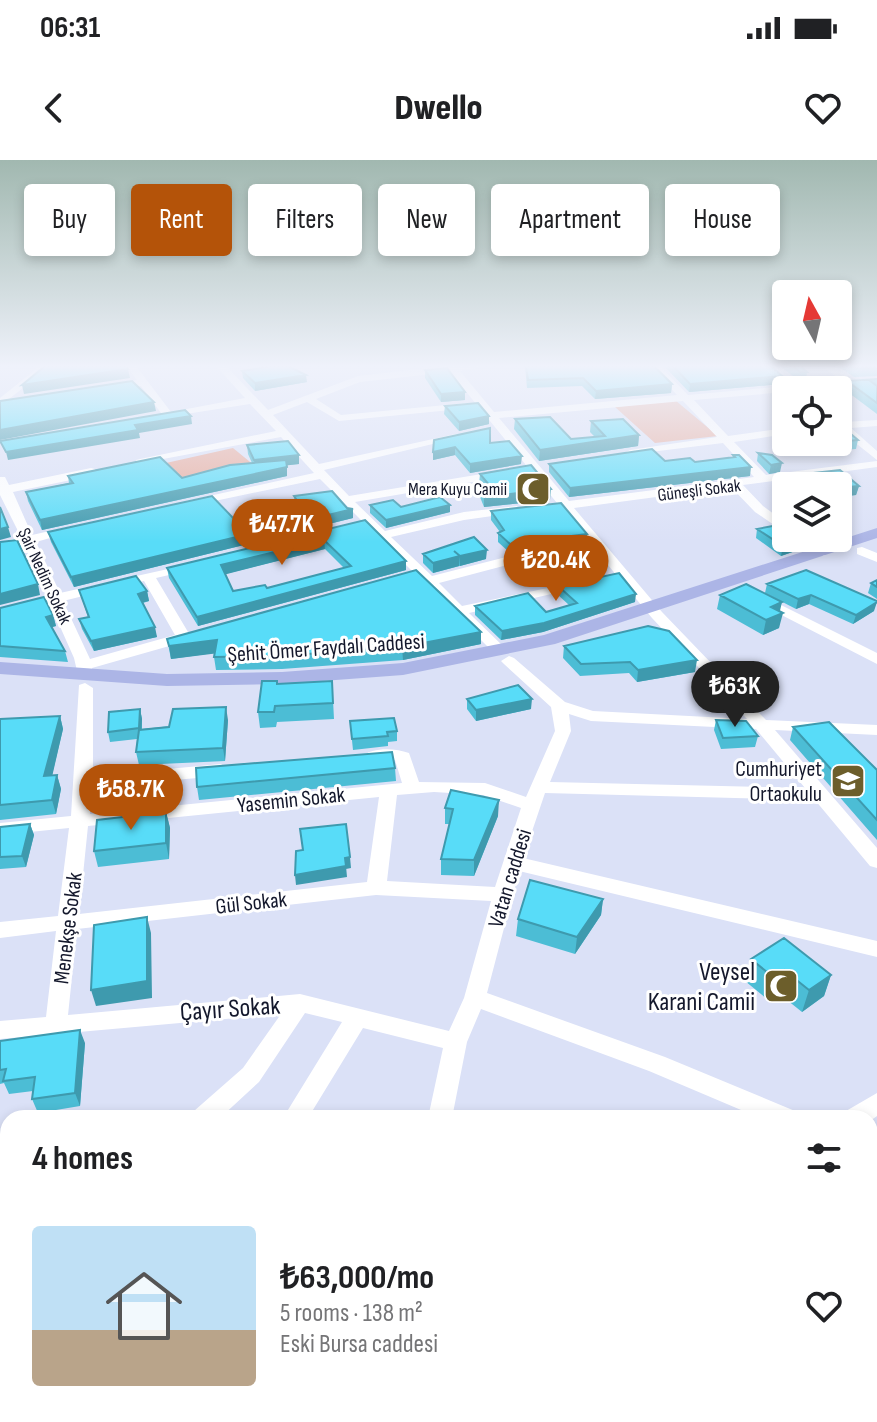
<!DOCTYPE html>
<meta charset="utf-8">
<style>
body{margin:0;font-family:"Sofia Sans Condensed",sans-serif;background:#f2f2f2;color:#202124;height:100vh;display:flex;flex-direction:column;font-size:30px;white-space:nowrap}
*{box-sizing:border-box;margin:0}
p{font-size:26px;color:#757577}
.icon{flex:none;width:44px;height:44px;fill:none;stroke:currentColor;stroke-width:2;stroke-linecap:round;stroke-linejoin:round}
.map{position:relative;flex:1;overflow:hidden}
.drawer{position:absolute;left:0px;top:950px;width:878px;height:312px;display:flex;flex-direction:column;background:#fff;border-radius:24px 24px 0 0;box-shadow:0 4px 12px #0003}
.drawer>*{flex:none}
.hud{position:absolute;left:24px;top:24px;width:830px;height:72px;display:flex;gap:16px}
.needle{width:52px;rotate:352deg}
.buttons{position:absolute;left:772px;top:120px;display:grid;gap:16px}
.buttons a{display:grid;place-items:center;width:80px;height:80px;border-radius:8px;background:#fff;box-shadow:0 4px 12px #0003;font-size:40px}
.price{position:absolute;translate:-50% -68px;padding:0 18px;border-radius:28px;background:#b45309;color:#fff;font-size:26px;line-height:52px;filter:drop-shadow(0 2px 4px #0008)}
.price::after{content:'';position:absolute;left:50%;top:48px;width:24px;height:18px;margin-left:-12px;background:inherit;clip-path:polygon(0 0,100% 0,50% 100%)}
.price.selected{background:#222;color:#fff}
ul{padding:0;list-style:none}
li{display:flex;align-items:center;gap:24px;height:200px;padding:0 32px}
li span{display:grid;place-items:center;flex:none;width:224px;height:160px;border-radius:8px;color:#555}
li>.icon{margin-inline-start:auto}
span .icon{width:96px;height:96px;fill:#fffc;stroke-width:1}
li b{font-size:34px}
h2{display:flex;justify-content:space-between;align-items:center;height:96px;padding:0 32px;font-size:34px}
.chip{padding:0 28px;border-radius:8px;background:#fff;box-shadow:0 4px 12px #0003;font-size:28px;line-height:72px}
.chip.selected{background:#b45309;color:#fff}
.status{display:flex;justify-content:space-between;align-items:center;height:56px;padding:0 40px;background:#fff;direction:ltr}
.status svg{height:22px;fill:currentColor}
header{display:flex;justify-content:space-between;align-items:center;height:104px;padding:0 32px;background:#fff;font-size:36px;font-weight:800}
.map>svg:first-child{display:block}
</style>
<div class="status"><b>06:31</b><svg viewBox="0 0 49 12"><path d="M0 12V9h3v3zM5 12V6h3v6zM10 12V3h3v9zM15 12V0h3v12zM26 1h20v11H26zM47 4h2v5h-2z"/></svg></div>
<header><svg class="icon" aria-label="back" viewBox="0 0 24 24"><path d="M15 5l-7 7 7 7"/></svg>Dwello<svg class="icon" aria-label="heart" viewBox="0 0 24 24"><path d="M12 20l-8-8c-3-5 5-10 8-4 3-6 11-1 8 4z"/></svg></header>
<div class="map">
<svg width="877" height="1262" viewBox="0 0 877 1262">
<rect width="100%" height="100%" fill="#dbe1f7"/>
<path fill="#e7ac9e" d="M675,240L718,276L655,283L615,247Z
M233,288L255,306L185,322L166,303Z"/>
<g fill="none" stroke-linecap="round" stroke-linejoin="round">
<path fill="#fff" fill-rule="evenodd" d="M40,206H51L0,246V238Z
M126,206H136L171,252L245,238L216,206H226L268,250L358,216L445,206H486L460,211L494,252L677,235L650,206H660L688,235L842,221L822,206H833L853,220L877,218V224L694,240L728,276L786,268V274L734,282L766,315L877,301V307L743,325L763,346L786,363V373L755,352L731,327L574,348L662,452L766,560L877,565V575L775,570L877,688V708L870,706L815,640L545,633L523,698L877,781V797L519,711L487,833L665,897L795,951L798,958H760L649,911L481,849L467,882L452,958H428L443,888L363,868L308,958H283L342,862L305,853L259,922L220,958H191L194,951L243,908L281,854L0,879V861L46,857L56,771L0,778V762L58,756L69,668L0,675V663L71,656L79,525L85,523L93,528V616L221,604L230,610L221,616L92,627L90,654L402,623L395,600L370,602L361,597C373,587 394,588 409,593L419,622L485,623L526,637L555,571L551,547L504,504L501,501L509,496L514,498L565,542L593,551L747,559L652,458L598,393L526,400L439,423L462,446L586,420V426L469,453L505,488V494H495L320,319L186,347V341L314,313L281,277L136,304V300L140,299L276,271L250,244L160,258L161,253L141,226L111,230L106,227L137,220ZM450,212L557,343L553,346L555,349H562L592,385L526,392L432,416L391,377L464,360L513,353L519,349L517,346L464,352L385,371L355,342L502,317L508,313L506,310L349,336L324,310L462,277L456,274L319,304L273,255L307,242L339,261L471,248V244L467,243L341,255L316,239L360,222ZM683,241L717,277L630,290L624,293L626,295L723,283L754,317L569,341L499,258ZM569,554L591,561L756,569L805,628L550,622L571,571ZM434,632L483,635L521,648L495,727L387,721L397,635ZM379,637L367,722L79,754L88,666ZM376,735L491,741L464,838L449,871L300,834L68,855L77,769Z
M838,260L844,262L877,260V266L851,268L877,291V300L838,269Z
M91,308L95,309V315L13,332L32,375L72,366L78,370L36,382L60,433L195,403V409L156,418L188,472L196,476L194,479L92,508L94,515L86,520L78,515L74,498L50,444L0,456V448L47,436L24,385L0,390V382L21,377L0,335V317H5L9,325ZM144,421L175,475L90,499L63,441Z
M791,378H807L826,393L824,396H814Z
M862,387L877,393V402L857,394V388Z
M759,434L877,493V504L754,441L752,438Z
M877,933V956L870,961V958H843L846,951Z
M0,1103L8,1106V1138L0,1134Z
M100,1254H130L127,1262H97Z
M374,1254H404V1262H374Z
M830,1254H864L867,1262H833Z"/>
<path fill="#acb5e6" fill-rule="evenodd" d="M877,368V378L555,484L403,515L282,524L167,526L0,514V502L167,514L282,512L403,503L544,475Z"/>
</g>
<path fill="#4cbdd5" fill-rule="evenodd" d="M525,206H654L672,224L671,233L595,239L582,226L527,228Z
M664,206H771L782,216L781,224L689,232Z
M780,206H800L807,212L806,220H798Z
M838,206H877V216L854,217Z
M425,210L465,240L441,242L425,218Z
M242,211L307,222L255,231L243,218Z
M877,219V254L845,230L847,221Z
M445,246L489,256V264L459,271L444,254Z
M515,259L571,279L595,277L590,272L591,261L639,275L638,286L539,301L514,269Z
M434,280L490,283L521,304L470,313L455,295L433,300Z
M858,280L856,289L830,291L820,282Z
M247,285L299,304L286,305L287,316L42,370L28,341L26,332L69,323L68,316L182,318L252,303L248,294Z
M758,293L780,312L769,314L757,301Z
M733,295L750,316L569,337L549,312V304L665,301L695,302L732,298Z
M480,314L550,340L484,347L480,337V327H482L479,324Z
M777,317L859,326L856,335L838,337V326H786V335L775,325Z
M294,336L353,349V358L74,427L51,382L48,372L233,358L295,344Z
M370,345L401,347L450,352L386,368L370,353Z
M491,351L587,374L586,383L510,393L498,382V373L500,372L491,360Z
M365,360L406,410L198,466L169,418L167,408ZM325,389L344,408L267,428L233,431L225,414Z
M757,369L801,389L781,396L756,378Z
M423,394L486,399L433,413L423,403Z
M877,420V439L868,433L871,423Z
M767,424L874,451L853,464L809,444L796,449L765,433Z
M558,426L635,442L543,472L501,480L475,455V446L546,452L569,445L558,435Z
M79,430L147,431L149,441L143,443L157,477L94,491L82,469L79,459L88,457Z
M720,435L780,451L779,468L763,475L717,449Z
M0,448L53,455L56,466L52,467L65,491L68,502L0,497Z
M481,472V484L403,500L282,509L216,510L214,497V493L171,499L167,479Z
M564,486L695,512L637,522L629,513L580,516L563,498Z
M332,521L334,559L277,562L276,567L260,568L258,552L278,524Z
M467,539L531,549L476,561L467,549Z
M140,549L142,559V569L228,560L225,601L139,605L136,592L137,579L110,582L108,572Z
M60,556L63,569L52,615H57L61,629L56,654L0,660V559Z
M716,560L758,576L755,587L721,589L714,570Z
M350,561L397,571V581L388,582V586L353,590Z
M793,567L877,610V680L790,580Z
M395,608L396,621L199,640L197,627Z
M445,648L498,656L474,716L441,715V699L450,664H445Z
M166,652L170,668L169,699L98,707L94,691Z
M30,664L34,675L26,707L0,709V667Z
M603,739L601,755L575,794L516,776L518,759Z
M751,799L831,815L824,836L802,852L777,832L767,839L745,821Z
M0,881L85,883L80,946L38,953L32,939L33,931L9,934L4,923L0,924Z
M877,1008V1031L870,1023V1017L873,1010Z"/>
<path fill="#3e9aae" d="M128,209L130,218L24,234L22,225Z
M306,215L307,222L255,231V223Z
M782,216L781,224L689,232L690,224Z
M672,224L671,233L595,239L596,231Z
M465,232V240L441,242V234Z
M154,242L156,251L0,280V270Z
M191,256L192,264L139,273L140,278L8,300L6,292L135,265Z
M489,256V264L459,271V262Z
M639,275L638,286L539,301L540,290Z
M455,287V295L433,300V292Z
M299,295V304L255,309L254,300Z
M522,296L521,304L470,313V304Z
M782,303L780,312L769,314L771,305Z
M287,307V316L42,370L40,360Z
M751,307L750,316L569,337L570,328Z
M859,326L856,335L838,337V328Z
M551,329L550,340L484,347V337Z
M450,345V352L386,368V360Z
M353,349V358L74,427L71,417Z
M8,367L11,377L0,380V369Z
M587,374L586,383L510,393V384Z
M324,380L325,389L223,415L221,405Z
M803,380L801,389L781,396L783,386Z
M487,390L486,399L460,406V396Z
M460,396L459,406L433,413V403Z
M406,401V410L198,466L197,457Z
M38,424L40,435L0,445V434Z
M147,431L149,441L140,443L138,434Z
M636,434L635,442L543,472L501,480L502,471Z
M811,435L809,444L796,449L798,439Z
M782,442L779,455L783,453L779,468L763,475L766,460L771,447Z
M877,442L874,451L853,464L856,455Z
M53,455L56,466L49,468L46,457Z
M155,467L157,477L94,491L91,481Z
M481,472V484L403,500L402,487Z
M217,480L219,493L171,499L169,486Z
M697,500L695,512L637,522L638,510Z
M532,539L531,549L476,561V550Z
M226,547L228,560L225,601L223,588Z
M140,549L142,559L141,579L139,568Z
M60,556L63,569L49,630L44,616Z
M57,615L61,629L56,654L52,640Z
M499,640L498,656L474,716V700Z
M166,652L170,668L169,699L166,683Z
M30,664L34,675L26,707L22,696Z
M350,697L351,708L346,709L345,698Z
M346,706L347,717L296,725L295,715Z
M603,739L601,755L575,794L577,777Z
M147,757L151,773L152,838L96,846L91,830Z
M784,810L777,832L767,839L773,817Z
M831,815L824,836L802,852L809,830Z
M80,870L85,883L80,946L75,933Z
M221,1254H227L224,1262H218Z"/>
<path fill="#58dcf8" stroke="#3e9aae" stroke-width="2" fill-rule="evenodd" d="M45,206H126L128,209L22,225Z
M272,206H288L306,215L255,223L242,211Z
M526,206H654L672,224L596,231L583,218L528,220Z
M673,206H771L782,216L690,224Z
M792,206H800L807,212H800Z
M852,206H877V208H856Z
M447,208L465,232L441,234L425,210Z
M877,219L869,220L877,226V243L847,221Z
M132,221L154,242L0,270V241Z
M478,243L489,256L459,262L445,246Z
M185,250L191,256L135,265L138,270L6,292L0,281Z
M550,257L571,279L605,276L591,261L623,259L639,275L540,290L515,259Z
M838,263L858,280L838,282Z
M490,268V283L509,281L522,296L470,304L455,287L433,292L434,280Z
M288,281L299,295L254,300L247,285Z
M652,289L665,301L690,298L695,302L735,297L733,295H739L751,307L570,328L549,304Z
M758,293L772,295L782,303L771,305Z
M160,297L182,318L230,305L286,300L287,307L40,360L26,332L73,323L68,316Z
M531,305L551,329L484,337L480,327L490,326L480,314Z
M840,310L859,326L838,328V326H788L777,317Z
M332,331L347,348L353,349L71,417L48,372L212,336L233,358L299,343L294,336Z
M440,337L450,345L386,360L370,345L393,340L401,347Z
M561,343L587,374L510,384L498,373L504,370L491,351Z
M0,347L8,367L0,369Z
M365,360L406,401L197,457L167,408ZM324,380L351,406L267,428L265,425L233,431L221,405Z
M783,364L786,366V378H800L803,380L783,386L757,369Z
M474,377L487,390L460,396L454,391L460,396L433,403L423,394Z
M17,380L38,424L0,434V382Z
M416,410L481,472L402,487L280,496L214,497L217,480L169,486L167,479Z
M806,410L877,441V442L856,455L811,435L798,439L767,424Z
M619,413L636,434L544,463L502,471L475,446L528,433L546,452L577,443L558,426Z
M136,416L147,431L138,434L155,467L91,481L79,459L89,457L79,430Z
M877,420V427L871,423Z
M746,424L782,442L771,447L783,453L766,460L720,435Z
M44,437L53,455L46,457L65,491L0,486V448Z
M648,466L669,471L697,500L638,510L630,502L581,504L564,486Z
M262,521H277V524L332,521L333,543L275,546L274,552H258Z
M518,525L532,539L476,550L467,539Z
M226,547L223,588L136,592L139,570L169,567L173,549Z
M140,549L139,568L108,572L109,552Z
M60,556L44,616L57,615L52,640L0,645V559Z
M394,558L397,571L387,572L388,576L352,579L350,561Z
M716,560L746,561L758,576L723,578Z
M829,562L877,610V660L793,567Z
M392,592L395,608L197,627L196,608Z
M451,630L499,640L474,700L441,699L453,649L445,648Z
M166,652V683L94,691L97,660Z
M30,664L22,696L0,697V667Z
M346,664L350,697L345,698L346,706L295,715L296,691L303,690L300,669Z
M530,720L603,739L577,777L518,759Z
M147,757V821L91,830L94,765Z
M784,778L831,815L809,830L784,810L773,817L751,799Z
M80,870L75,933L32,939L35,917L3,921L6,909L0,910V881Z
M156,1254H221L218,1262H151Z"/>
<linearGradient id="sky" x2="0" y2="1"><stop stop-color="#a1b8b0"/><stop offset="0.54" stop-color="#eff2fb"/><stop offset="1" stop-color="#eff2fb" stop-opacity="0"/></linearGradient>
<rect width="877" height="382" fill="url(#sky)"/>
<defs>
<g id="mosque-square" transform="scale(1.8)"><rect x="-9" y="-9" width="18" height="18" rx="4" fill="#6c5e2b" stroke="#fff"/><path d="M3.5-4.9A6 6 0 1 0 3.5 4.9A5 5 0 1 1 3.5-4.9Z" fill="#fff"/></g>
<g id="school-square" transform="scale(1.8)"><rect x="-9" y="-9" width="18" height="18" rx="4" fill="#6c5e2b" stroke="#fff"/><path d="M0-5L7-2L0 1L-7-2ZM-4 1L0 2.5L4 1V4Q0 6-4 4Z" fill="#fff"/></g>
</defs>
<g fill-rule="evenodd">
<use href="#mosque-square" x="533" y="329"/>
<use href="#school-square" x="848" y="621"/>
<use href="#mosque-square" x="781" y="826"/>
</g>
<g text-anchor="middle" stroke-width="6" stroke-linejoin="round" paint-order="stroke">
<g font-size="18" fill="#14182c" stroke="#fff" text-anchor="end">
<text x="507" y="335">Mera Kuyu Camii</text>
</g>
<g font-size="18" fill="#14182c" stroke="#fff">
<text transform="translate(699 330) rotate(-7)" y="6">Güneşli Sokak</text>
<text transform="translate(45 416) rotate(65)" y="6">Şair Nedim Sokak</text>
</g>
<g font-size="22" fill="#14182c" stroke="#fff">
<text transform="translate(326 487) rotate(-4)" y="8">Şehit Ömer Faydalı Caddesi</text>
<text transform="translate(291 639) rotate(-6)" y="8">Yasemin Sokak</text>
<text transform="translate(509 718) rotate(-73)" y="8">Vatan caddesi</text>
<text transform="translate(251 742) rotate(-6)" y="8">Gül Sokak</text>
<text transform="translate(67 768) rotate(-83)" y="8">Menekşe Sokak</text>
</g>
<g font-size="22" fill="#14182c" stroke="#fff" text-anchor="end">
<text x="822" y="616">Cumhuriyet<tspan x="822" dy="25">Ortaokulu</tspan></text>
</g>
<g font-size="26" fill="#14182c" stroke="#fff" text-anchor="end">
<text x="755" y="820">Veysel<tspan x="755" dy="30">Karani Camii</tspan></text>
</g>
<g font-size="26" fill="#14182c" stroke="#fff">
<text transform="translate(230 848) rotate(-4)" y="9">Çayır Sokak</text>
</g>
</g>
</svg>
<div class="buttons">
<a><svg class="needle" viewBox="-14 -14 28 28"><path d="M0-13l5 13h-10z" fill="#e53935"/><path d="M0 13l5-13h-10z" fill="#757577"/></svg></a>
<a><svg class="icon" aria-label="locate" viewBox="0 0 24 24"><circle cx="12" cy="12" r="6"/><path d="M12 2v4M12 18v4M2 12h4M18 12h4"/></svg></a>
<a><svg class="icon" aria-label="layers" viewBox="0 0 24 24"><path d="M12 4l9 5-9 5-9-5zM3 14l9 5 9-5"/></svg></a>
</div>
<b class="price" style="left:282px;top:407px">₺47.7K</b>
<b class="price" style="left:556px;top:443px">₺20.4K</b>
<b class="price selected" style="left:735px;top:569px">₺63K</b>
<b class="price" style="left:131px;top:672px">₺58.7K</b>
<div class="hud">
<a class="chip">Buy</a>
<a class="chip selected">Rent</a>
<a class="chip">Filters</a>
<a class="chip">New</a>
<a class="chip">Apartment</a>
<a class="chip">House</a>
</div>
<section class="drawer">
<h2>4 homes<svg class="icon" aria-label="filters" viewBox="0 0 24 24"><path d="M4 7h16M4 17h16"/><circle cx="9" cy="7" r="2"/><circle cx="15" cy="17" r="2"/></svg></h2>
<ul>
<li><span style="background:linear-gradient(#bfe0f5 65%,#b9a48a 0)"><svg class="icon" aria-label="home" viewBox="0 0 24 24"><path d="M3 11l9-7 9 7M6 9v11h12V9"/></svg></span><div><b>₺63,000/mo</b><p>5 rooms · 138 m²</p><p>Eski Bursa caddesi</p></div><svg class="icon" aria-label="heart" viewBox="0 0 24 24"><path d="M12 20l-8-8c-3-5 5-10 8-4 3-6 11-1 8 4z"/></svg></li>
</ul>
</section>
</div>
